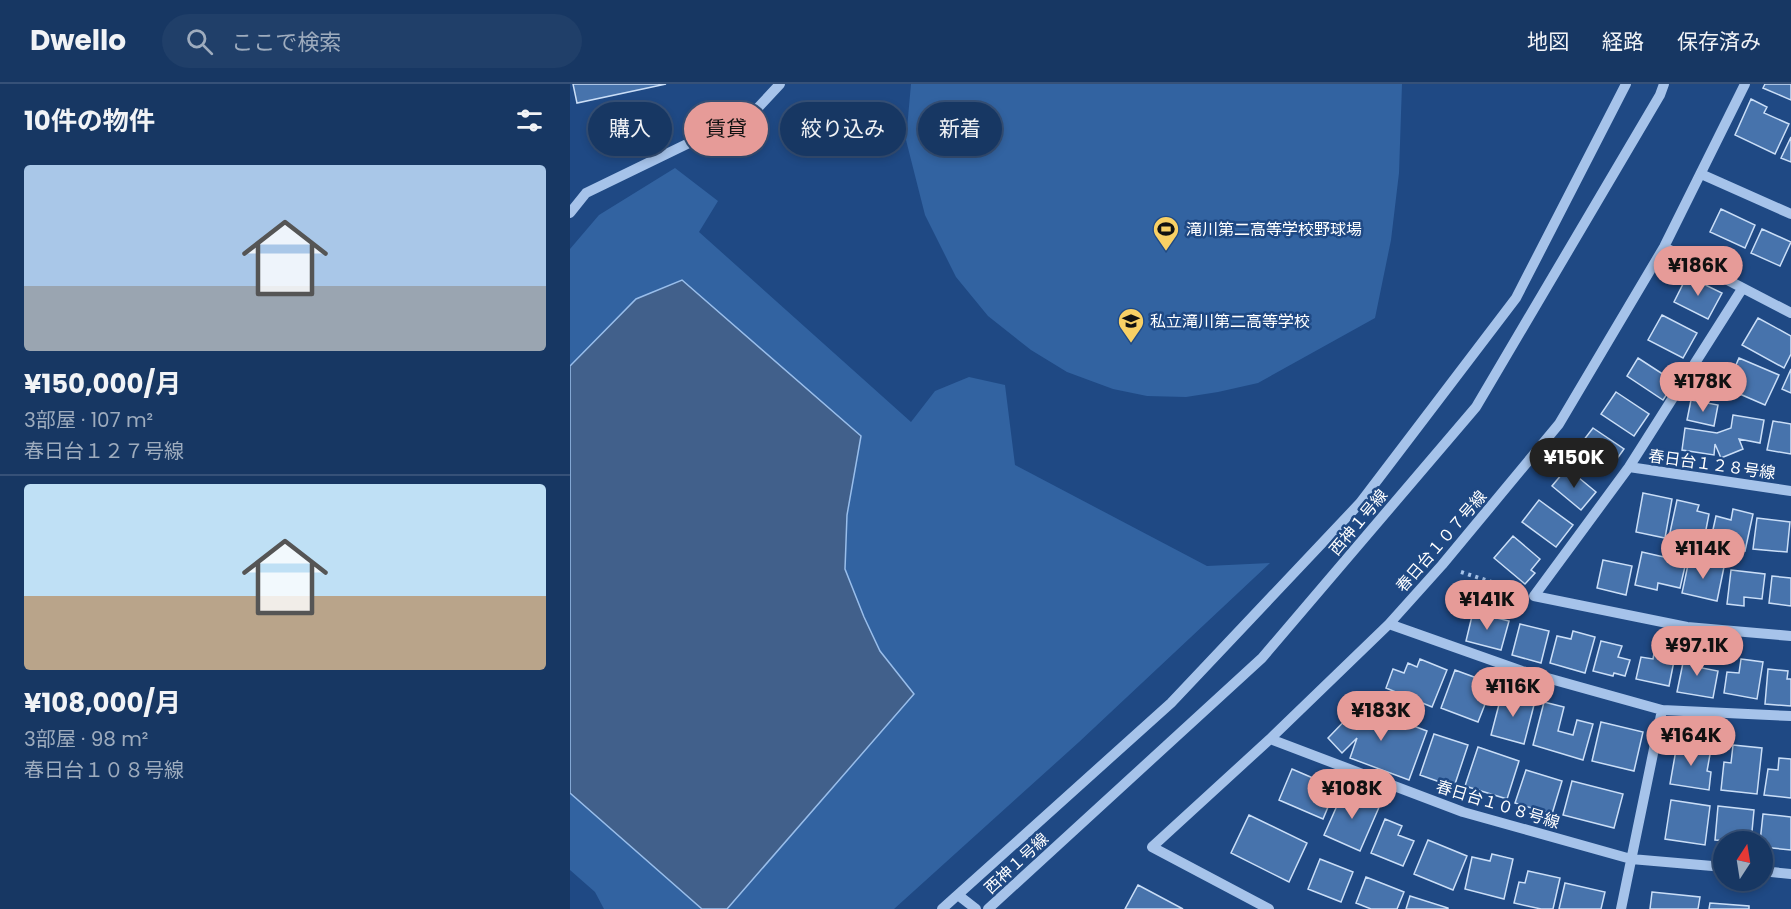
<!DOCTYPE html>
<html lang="ja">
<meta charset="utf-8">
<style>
body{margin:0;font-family:Poppins,"Noto Sans JP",sans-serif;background:#203f69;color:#f1f3f6;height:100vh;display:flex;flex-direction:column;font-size:22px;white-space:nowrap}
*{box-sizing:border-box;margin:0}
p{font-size:20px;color:#9eacbe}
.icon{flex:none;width:33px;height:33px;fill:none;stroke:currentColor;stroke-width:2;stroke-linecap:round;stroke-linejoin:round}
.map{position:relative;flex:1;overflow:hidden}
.side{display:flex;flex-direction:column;background:#173763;width:570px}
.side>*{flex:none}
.hud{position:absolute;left:18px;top:18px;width:570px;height:54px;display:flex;gap:12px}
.needle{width:39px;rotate:12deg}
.buttons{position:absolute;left:1143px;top:747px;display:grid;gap:12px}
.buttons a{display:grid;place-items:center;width:60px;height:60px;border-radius:50%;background:#173763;box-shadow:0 3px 9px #0003,0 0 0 2px #365178;font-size:30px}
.price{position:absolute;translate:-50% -51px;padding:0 14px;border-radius:21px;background:#e69b98;color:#111;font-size:20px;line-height:39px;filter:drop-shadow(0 2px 3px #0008)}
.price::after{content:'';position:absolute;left:50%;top:36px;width:18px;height:14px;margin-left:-9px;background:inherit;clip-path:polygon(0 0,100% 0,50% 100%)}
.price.current{background:#222;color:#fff}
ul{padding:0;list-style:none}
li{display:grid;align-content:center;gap:12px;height:318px;padding:0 24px}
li+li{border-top:2px solid #365178}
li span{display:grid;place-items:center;height:186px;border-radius:6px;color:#555}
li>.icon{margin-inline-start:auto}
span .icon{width:108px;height:108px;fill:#fffc;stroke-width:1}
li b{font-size:26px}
h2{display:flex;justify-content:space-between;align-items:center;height:72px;padding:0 24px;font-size:26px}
.chip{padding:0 21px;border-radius:27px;background:#173763;box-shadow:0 3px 9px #0003,0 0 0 2px #365178;font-size:21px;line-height:54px}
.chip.current{background:#e69b98;color:#111}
header{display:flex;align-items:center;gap:36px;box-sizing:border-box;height:84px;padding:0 30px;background:#173763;border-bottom:2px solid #365178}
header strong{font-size:28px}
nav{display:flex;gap:33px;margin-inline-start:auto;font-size:21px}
.search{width:420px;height:54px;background:#203f69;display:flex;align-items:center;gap:15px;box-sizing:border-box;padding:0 21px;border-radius:33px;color:#9eacbe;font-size:22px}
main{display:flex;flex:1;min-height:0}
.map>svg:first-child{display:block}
</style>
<header>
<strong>Dwello</strong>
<div class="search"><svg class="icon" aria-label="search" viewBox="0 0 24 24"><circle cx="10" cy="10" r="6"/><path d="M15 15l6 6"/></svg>ここで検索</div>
<nav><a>地図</a><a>経路</a><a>保存済み</a></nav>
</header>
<main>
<section class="side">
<h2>10件の物件<svg class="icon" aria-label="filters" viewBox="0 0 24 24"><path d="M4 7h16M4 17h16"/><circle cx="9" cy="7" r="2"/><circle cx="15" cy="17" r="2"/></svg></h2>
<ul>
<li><span style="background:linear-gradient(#a9c7e8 65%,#9aa5b1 0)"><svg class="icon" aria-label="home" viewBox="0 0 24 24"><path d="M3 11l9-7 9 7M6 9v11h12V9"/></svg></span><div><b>¥150,000/月</b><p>3部屋 · 107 m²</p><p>春日台１２７号線</p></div></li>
<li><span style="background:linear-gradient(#bfe0f5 60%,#b9a48a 0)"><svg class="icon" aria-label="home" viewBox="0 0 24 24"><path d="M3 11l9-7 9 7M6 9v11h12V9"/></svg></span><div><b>¥108,000/月</b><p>3部屋 · 98 m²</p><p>春日台１０８号線</p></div></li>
</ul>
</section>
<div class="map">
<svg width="1221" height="825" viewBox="0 0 1221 825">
<rect width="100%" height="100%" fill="#1f4984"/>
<path fill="#3263a1" d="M341,0H832L829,89L821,156L805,234L688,299L648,308L616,313L577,312L543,305L497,288L461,266L418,232L386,193L355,131L336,56Z
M105,84L148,117L129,148L341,338L365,307L399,293L435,301L445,381L637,482L700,479L509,658L324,825H157L344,610L310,567L294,533L275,485L277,431L291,352L0,282V165L29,131Z
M0,709L132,825H34L25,808L0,786Z"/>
<path fill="#41608b" stroke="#99beeb" stroke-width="1.5" d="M112,196L291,352L277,431L275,485L294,533L310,567L344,610L157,825H132L0,709V282L66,215Z"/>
<path fill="#4773ac" stroke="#cadef7" stroke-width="1.5" d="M3,0H96L7,19Z
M1195,0H1221V16L1193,4Z
M1181,15L1197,23L1194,29L1219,40L1205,70L1165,51Z
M1221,53V78L1211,74Z
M1151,125L1185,141L1175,164L1140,148Z
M1192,145L1221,158L1210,182L1181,169Z
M1117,192L1152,209L1138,235L1104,218Z
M1092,231L1127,249L1113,274L1078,256Z
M1188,234L1221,252V270L1214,284L1172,261Z
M1068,274L1105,298L1093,316L1057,292Z
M1169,274L1209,291L1195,321L1156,304Z
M1221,285V309L1212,305Z
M1046,308L1079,330L1064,352L1031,330Z
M1121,316L1148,321L1144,342L1117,336Z
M1163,331L1194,336L1190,359L1169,355L1173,365L1151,374L1145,360L1144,371L1112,366L1115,344L1147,349L1161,344Z
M1203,337L1221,340V370L1197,366Z
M1023,344L1054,365L1037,389L1006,366Z
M997,384L1026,408L1011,426L982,402Z
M1073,409L1102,415L1095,454L1066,448Z
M969,416L1003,441L986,463L952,438Z
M1107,416L1129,421L1127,427L1139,430L1133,461L1099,453Z
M1163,425L1183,430L1175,467L1140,459L1146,432L1161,436Z
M1187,434L1220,438L1217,468L1183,465Z
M943,452L970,475L961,486L965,489L955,500L924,474Z
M1072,468L1116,478L1110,504L1088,499L1087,506L1065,501Z
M1033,476L1062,482L1056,511L1027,504Z
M1119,476L1154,483L1147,517L1112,509Z
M1161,486L1195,490L1192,515L1174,513V522L1157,520Z
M1202,492L1221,494V522L1199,519Z
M903,528L939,537L931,566L896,557Z
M950,540L979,547L971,579L942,571Z
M1003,547L1025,553L1015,589L980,579L987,552L1001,555Z
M1031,557L1052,562L1048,573L1060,576L1055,592L1044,589L1043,592L1023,587Z
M1085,563L1106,567L1099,602L1066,595L1071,573L1083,575Z
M1115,569L1135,573L1132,584L1148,587L1143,614L1107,608Z
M850,575L877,586L862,623L816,604L823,585L834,589L838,579L847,583Z
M1171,575L1193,578L1187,615L1154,609L1157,588L1169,589Z
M1198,585L1218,587L1217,595H1221V622L1195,620Z
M885,586L923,600L908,638L871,624Z
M932,609L965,617L954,660L921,651Z
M974,618L994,623L988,647L1003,651L1007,636L1023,640L1013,676L963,661Z
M798,625L857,647L839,696L780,674L787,654L772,669L758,654L785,626L794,635Z
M1031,638L1073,648L1064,687L1022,677Z
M864,650L898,661L884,703L850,691Z
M1107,660L1141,665L1137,687L1141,688L1139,706L1100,700Z
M1163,661L1192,664L1187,710L1151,706L1154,678L1161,679Z
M908,663L949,677L937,715L895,702Z
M1209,674L1221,675V714L1194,711L1198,685L1208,686Z
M722,685L766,704L753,735L709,716Z
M956,686L992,697L982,730L945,719Z
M1002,697L1053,710L1044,744L993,731Z
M774,706L810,721L790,767L754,751Z
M1101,716L1140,722L1135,761L1095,755Z
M1148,722L1184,726L1181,758L1145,756Z
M1193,730L1221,733V766L1192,763V758H1190Z
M679,731L737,759L719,798L661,769Z
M815,735L832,742L828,751L844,757L833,782L801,769Z
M858,756L897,772L883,806L844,790Z
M922,770L943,775L934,815L895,805L902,773L920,777Z
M750,775L783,788L771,818L738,805Z
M958,787L990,794L983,825H971L944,819L949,798L955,799Z
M796,793L834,808L827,825H801L786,819Z
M995,799L1035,808L1031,825H989Z
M568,801L613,825H555Z
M1082,808L1130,813L1128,825H1080Z
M840,812L878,824V825H836Z
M1140,819L1179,822V825H1139Z"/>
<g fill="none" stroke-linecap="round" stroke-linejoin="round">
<path stroke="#a6c3ea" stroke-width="4" stroke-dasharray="3 4.5" stroke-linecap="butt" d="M891,488L949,507"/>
<path stroke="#a6c3ea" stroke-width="10" d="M1131,90L1221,130
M0,129L16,109L185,27L210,0
M1094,163L1221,229
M1172,205L1059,383L964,512L1117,543L1221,552
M1059,383L1221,407
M819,540L952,587L1092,626L1221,632
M700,655L893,728L1061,775L1154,783
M1192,787L1221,790
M388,811L406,825
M372,825L601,619L790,419L946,214L1056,0
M418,825L692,574L906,323L1090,11L1094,0
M699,825L582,763L700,655L819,540L872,481L989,340L1094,163L1175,0
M1051,825L1092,626"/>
</g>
<defs>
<g id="stadium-pin" transform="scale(1.35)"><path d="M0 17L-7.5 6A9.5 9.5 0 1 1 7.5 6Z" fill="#f8d065" stroke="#1f4984"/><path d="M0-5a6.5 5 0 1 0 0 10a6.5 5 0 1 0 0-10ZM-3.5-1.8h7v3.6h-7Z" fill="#111"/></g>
<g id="school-pin" transform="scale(1.35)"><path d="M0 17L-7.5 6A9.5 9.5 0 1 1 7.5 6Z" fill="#f8d065" stroke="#1f4984"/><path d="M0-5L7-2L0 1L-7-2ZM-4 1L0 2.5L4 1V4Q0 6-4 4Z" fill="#111"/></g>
</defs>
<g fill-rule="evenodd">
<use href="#stadium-pin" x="596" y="145"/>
<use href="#school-pin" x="561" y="237"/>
</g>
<g text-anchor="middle" stroke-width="5" stroke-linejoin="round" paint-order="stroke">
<g font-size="16" fill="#fff" stroke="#1f4984" text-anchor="start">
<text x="616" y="151">滝川第二高等学校野球場</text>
<text x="580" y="243">私立滝川第二高等学校</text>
</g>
<g font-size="16" fill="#fff" stroke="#1f4984">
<text transform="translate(1142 380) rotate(8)" y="6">春日台１２８号線</text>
<text transform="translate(788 438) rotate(-50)" y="6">西神１号線</text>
<text transform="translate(871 457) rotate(-49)" y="6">春日台１０７号線</text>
<text transform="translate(928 720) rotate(17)" y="6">春日台１０８号線</text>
<text transform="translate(446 779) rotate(-43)" y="6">西神１号線</text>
</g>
</g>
</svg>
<div class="buttons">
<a><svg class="needle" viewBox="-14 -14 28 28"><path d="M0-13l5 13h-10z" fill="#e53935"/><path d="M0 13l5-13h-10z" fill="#9eacbe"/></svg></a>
</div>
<b class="price" style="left:1128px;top:213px">¥186K</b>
<b class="price" style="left:1133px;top:329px">¥178K</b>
<b class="price current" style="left:1004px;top:405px">¥150K</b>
<b class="price" style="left:1133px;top:496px">¥114K</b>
<b class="price" style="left:917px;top:547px">¥141K</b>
<b class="price" style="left:1127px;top:593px">¥97.1K</b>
<b class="price" style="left:943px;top:634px">¥116K</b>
<b class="price" style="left:811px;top:658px">¥183K</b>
<b class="price" style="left:1121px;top:683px">¥164K</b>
<b class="price" style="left:782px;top:736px">¥108K</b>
<div class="hud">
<a class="chip">購入</a>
<a class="chip current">賃貸</a>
<a class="chip">絞り込み</a>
<a class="chip">新着</a>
</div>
</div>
</main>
